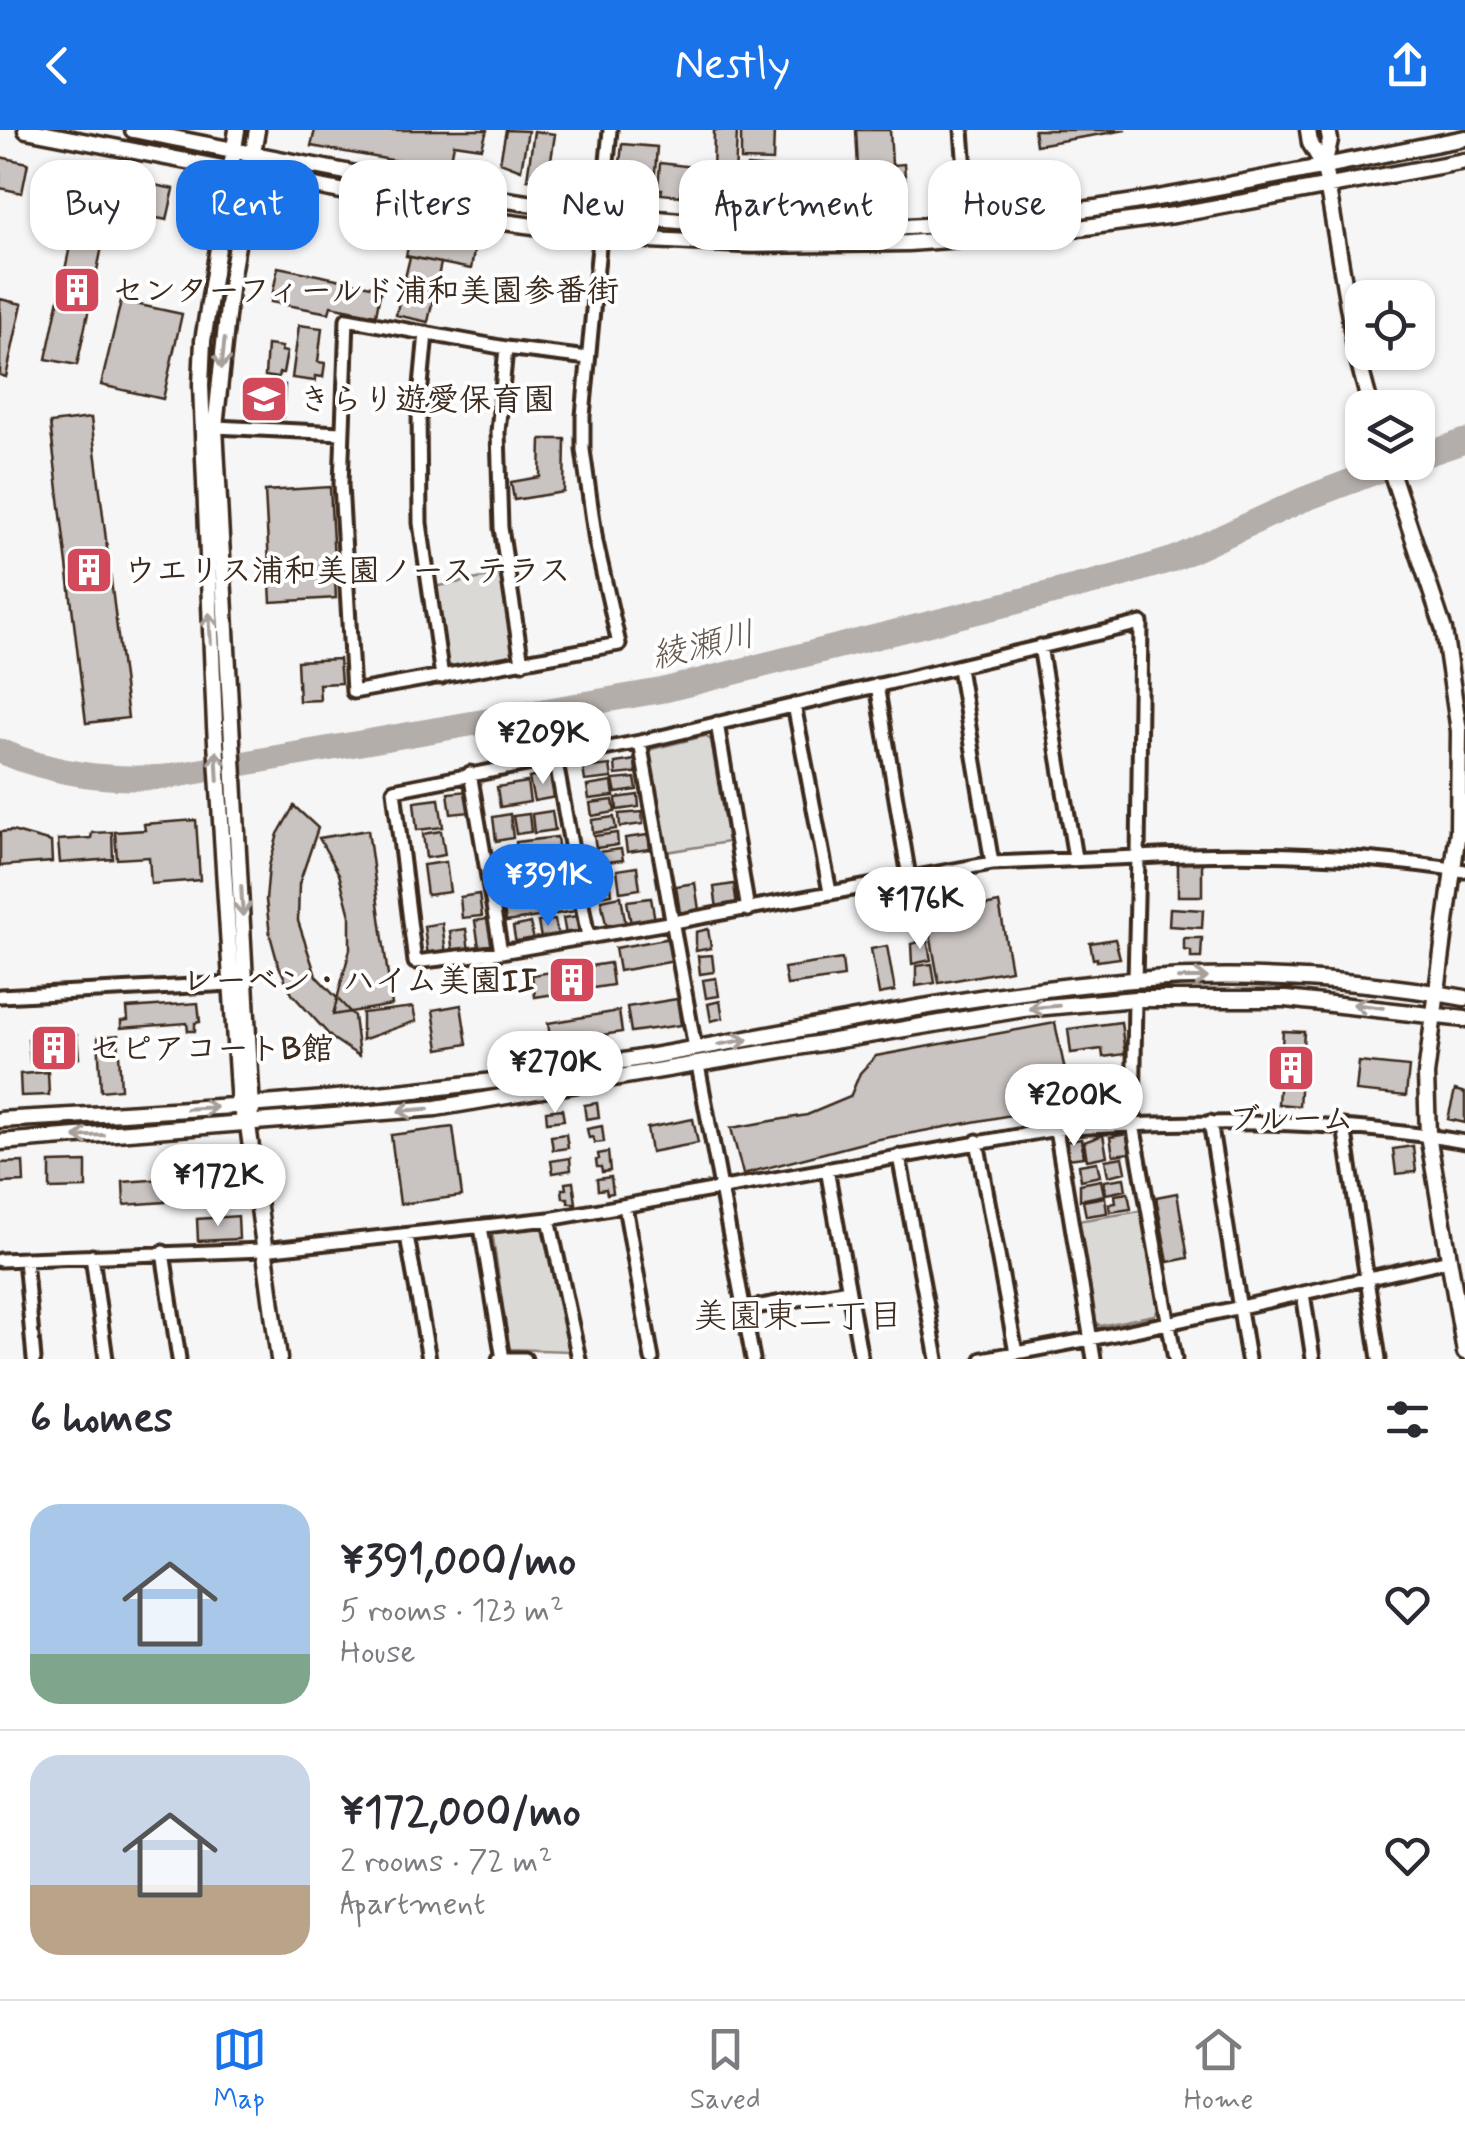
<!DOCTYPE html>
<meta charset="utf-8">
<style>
body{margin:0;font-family:Mynerve,"Klee One",sans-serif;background:#f7f7f7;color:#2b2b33;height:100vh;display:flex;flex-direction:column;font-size:38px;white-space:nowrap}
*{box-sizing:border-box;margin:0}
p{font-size:32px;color:#7c7c81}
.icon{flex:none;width:55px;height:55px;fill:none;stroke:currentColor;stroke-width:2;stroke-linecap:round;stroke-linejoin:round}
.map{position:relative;height:1229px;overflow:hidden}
.details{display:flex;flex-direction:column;background:#fff;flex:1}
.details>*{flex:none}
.banner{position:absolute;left:30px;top:30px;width:1405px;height:90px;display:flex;gap:20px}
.controls{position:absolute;left:1345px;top:150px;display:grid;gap:20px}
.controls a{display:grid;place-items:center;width:90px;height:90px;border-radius:20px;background:#fff;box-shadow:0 2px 8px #0004;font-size:50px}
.price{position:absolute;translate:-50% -85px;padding:0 22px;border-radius:35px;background:#fff;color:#222;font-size:32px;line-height:65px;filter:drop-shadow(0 2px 5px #0008)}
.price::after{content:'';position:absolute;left:50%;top:60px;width:30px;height:22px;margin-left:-15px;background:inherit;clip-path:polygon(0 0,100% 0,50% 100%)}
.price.selected{background:#1a73e8;color:#fff}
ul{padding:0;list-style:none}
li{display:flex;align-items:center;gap:30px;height:250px;padding:0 30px}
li+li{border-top:2px solid #e1e1e2}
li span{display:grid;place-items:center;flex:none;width:280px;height:200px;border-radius:30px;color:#555}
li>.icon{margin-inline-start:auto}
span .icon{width:120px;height:120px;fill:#fffc;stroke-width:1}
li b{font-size:42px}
h2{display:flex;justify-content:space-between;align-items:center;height:120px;padding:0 30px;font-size:42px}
.pill{padding:0 35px;border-radius:30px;background:#fff;box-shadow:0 2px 8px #0004;font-size:35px;line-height:90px}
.pill.selected{background:#1a73e8;color:#fff}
header{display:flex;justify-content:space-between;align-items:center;height:130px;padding:0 30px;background:#1a73e8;color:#fff;font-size:45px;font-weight:600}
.dock{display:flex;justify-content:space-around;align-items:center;height:140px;border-top:2px solid #e1e1e2;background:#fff;font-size:28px;color:#7c7c81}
.dock a{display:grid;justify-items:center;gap:5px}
.dock .selected{color:#1a73e8}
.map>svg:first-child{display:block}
</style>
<header><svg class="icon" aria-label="back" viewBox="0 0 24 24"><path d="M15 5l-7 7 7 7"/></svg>Nestly<svg class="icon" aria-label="share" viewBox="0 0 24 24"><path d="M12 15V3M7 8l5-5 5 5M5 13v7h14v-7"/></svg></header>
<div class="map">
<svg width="1465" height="1229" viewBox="0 0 1465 1229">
<rect width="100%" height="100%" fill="#f7f6f6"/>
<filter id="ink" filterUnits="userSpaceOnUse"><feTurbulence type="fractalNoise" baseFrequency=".01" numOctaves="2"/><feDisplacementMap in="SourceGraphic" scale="20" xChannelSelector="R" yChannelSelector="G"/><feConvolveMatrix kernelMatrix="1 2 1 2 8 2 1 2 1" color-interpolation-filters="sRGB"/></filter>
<g filter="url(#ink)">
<path fill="#dbd9d6" stroke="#8b827a" stroke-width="2.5" d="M500,445L514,525L510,530L453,540L447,536L433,457Z
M705,606L711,610L728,712L666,722L647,624L652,619Z
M1141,1081L1159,1179L1154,1185L1100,1196L1095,1191L1077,1091Z
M542,1097L569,1221L509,1219L492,1101Z"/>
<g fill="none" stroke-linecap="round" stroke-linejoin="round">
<path stroke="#b4aeaa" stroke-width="25" d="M1418,327L1465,311
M0,621C54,644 107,651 166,647L664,560L1115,447L1174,429L1302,370L1401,332"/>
</g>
<path fill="#c9c3c1" stroke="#3b2a1e" stroke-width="2.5" d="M315,0H487L482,18L454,14L449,40L311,16Z
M506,0L528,1L521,40L500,32Z
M714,0H737L735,50L713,49Z
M741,0H774L773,31L741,30Z
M856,0H890L892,35L904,34L907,73L860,76Z
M1034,0H1126L1036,15Z
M534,1L555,4L547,57L539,56L540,51L527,49Z
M622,14L657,17L654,56L618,52Z
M0,27L28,33L22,63L0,58Z
M660,33L694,37L692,61L681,60L680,66L661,64L662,59H658Z
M747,36L772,38L769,74L744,72Z
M86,41L174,59L167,90L110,79L77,235L46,229Z
M728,50L742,51L740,76L727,75Z
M412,98L476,110L471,139L406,126Z
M410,127L441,133L428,192L396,185Z
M278,137L381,158L376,185L331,176L329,183L271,172Z
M0,169L22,174L6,247L0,245Z
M121,171L182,184L163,269L101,255Z
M299,195L322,198L318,232L325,233L323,247L315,246V251L292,248Z
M267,215L282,217L281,221L287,222L283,243H279L278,248L265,246Z
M261,253L285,255L283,287L259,285Z
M91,288L128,588L86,593L50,293Z
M541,309H565L564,362L514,370L511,352L540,347Z
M330,357L336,468L271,472L265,361Z
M339,529L341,553L319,554L320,570L299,571L297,531Z
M635,630L636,643L616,645L615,633Z
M610,635L612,648L585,651L583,638Z
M552,643L556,667L534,671L529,648Z
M635,648L637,660L616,663L613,650Z
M527,652L530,672L500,677L497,657Z
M612,652L614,666L589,669L587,656Z
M468,661L471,682L451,684L448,663Z
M638,665L639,677L617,680L616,668Z
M439,669L443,697L417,700L414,672Z
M613,670L615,682L592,686L590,673Z
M294,676L318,698L299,754L298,791L316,846L354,886L359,926L332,908L292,864L278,834L270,805L266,770L269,736L278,704Z
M552,681L555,700L534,703L532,684Z
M642,682L643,694L620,697L619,684Z
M510,684L513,708L496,711L493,687Z
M529,684L531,702L516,704L513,686Z
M614,687L616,699L593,703L592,690Z
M196,690L200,750L151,754L149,727L117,729L115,702L145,700L144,694Z
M368,700L392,875L333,885L350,819V786L339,744L319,708Z
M12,701L51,712L52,732L0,736V702Z
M441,701L445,725L426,728L423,704Z
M112,702L113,729L60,733L58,710L91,708L92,703Z
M617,703L618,715L596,718L594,706Z
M648,705L650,719L627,722L625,708Z
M557,707L560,732L519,737L516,712Z
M621,719L623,730L599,733L598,722Z
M446,732L450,762L427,765L423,735Z
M1178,733H1202V766H1178Z
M637,737L640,759L620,762L617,740Z
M610,747L612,764L594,767L591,749Z
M695,753L699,780L680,783L676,756Z
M734,754L737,776L717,779L714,757Z
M573,756L576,781L506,792L502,766Z
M479,764L482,786L462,788L460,767Z
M621,766L626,796L607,799L601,770Z
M651,768L655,790L631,794L627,771Z
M999,773L1011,840L939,853L927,787Z
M1170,778L1203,780L1202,798L1169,796Z
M578,786L581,802L566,805L563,788Z
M493,788L497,814L479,817L475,791Z
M555,790L558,805L541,808L538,792Z
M442,793L446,824L428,826L424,796Z
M530,793L534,810L516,814L513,797Z
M466,799L469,821L453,824L450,801Z
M708,799L711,818L696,821V802Z
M671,808L675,831L619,841L615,818Z
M1184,808H1202L1201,828H1191V821L1184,820Z
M1115,809L1120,828L1097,831V828L1093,829L1090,813Z
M927,810L931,830L912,834L911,814Z
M887,816L895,861L879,864L871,819Z
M712,825L714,842L700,844L698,826Z
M842,829L844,847L787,855L784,838Z
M610,833L613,855L535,867L532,845Z
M932,834L935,853L916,856V836Z
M716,848L719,866L706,868L703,850Z
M677,869L681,895L631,902L627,877Z
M720,871L723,888L711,891L708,874Z
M198,873L200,892L195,893V901H188L187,893L121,898V891L128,890L127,878Z
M461,875L467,914L439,919L433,880Z
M413,877L416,891L362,910V883Z
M619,881L622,902L551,913L548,893Z
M1121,892L1125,924L1103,927L1102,919L1071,923L1068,899Z
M1055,893L1072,974L874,1010L743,1044L731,998L807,985L850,967L860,943L876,926Z
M1283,901L1304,902L1299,976L1278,974Z
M77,905L79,928L30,932L28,909Z
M118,905L121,959L101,961L98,907Z
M1359,932L1409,937L1406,966L1356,961Z
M48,942L49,965L21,966L20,944Z
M1455,960L1465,963V993L1448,989Z
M597,973L599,987L586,989L584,975Z
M562,979L564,990L547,992L546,981Z
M693,989L698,1013L651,1022L647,998Z
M602,996L604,1012L595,1013L593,1007L589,1008L587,999Z
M453,997L462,1066L400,1074L391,1005Z
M566,1004L568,1018L553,1020L551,1006Z
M1127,1004L1130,1023L1113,1025L1110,1007Z
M1103,1005L1107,1026L1087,1030L1084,1012Z
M1081,1009L1084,1027L1067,1029L1064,1012Z
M1413,1016L1416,1042L1396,1044L1393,1019Z
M608,1022L610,1041L602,1042L601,1037H597L596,1030L599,1029L598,1024Z
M1123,1027L1126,1042L1108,1046L1105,1030Z
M570,1028L571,1040L553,1043L551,1031Z
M23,1032L24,1052L1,1053L0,1072V1033Z
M86,1032V1058L50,1059V1033Z
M1097,1032L1100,1046L1081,1050L1079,1035Z
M192,1033L194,1054L180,1055L178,1034Z
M611,1047L613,1063L607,1064L606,1059L598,1060L597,1049Z
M1124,1048L1126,1060L1106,1064L1104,1051Z
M164,1049L165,1072L124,1075L123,1052Z
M1101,1050L1104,1065L1080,1070V1054Z
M573,1052L576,1073H568V1068H563L562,1059H566L565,1053Z
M1128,1063L1131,1079L1110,1082L1109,1074L1116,1073L1115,1065Z
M1177,1063L1188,1128L1168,1132L1156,1067Z
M1105,1067L1107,1083L1086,1086L1083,1071Z
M238,1086L239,1109L198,1111L197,1089Z"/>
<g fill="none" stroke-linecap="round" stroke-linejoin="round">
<g stroke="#3b2a1e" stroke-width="19">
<path id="minor" d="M962,0L969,92
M426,203L419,277L420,393L442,547
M506,218L498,302L501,398L522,533
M588,228L506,218L347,189L341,354L353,562L619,514L596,412L583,320V286L610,0
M215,297L341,303
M1141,493L1138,727L992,733L674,792L501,822L415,832L394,660L640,612Z
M1040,516L1075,728
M959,538L992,733
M877,555L909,747
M794,575L830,762
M717,593L748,780
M640,612L695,918
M555,627L588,807
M470,643L501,822
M1135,850L1138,727C1248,721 1356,724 1465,741
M0,866L232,854
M1135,869L1133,994L1175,1229
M698,935L753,1229
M1210,992L1248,1229
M1344,996L1379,1229
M1056,999L1094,1229
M977,1011L1016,1223
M899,1026L937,1229
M827,1039L861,1229
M625,1076L652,1229
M549,1089L579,1229
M481,1097L503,1229
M407,1106L429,1229
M163,1122L179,1229
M92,1126L106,1229
M25,1129L34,1229
M0,1130L263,1120L549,1089L1056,999C1193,990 1329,988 1465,1012
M1303,1163L1313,1229
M744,1179L848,1160
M499,1229H525
M982,1229C1139,1202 1294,1165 1449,1130"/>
</g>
<g stroke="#3b2a1e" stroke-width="21">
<path id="tertiary" d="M26,0L496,91L630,109L751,115L908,113L1042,103L1174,85L1465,31
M133,0C387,50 644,108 905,97C1094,89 1279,44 1465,8
M237,0L203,211L201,255L215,596L239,976L248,995L279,1229
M1308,0L1310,13L1324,36
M1328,0L1330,10L1324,36L1356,222L1371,278
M1388,332L1444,500L1459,601L1458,701L1426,945L1428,1005L1465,1222
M252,980L215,297L231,150L257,0
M0,990C179,980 358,971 535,945C735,917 931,866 1133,850C1242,842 1357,849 1465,868
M0,1012L436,978L1023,879L1135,869H1286L1465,889"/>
</g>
<use href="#minor" stroke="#fff" stroke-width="11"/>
<use href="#tertiary" stroke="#fff" stroke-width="14"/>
</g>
<defs><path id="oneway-shaft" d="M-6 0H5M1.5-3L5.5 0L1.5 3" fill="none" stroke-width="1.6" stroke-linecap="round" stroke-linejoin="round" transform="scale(2.5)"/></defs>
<g stroke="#a79f9a">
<use href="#oneway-shaft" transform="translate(223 224) rotate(96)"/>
<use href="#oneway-shaft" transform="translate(210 498) rotate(-93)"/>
<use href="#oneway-shaft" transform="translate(217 636) rotate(-93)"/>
<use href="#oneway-shaft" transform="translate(242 771) rotate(87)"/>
<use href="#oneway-shaft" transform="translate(1193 848) rotate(-1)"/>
<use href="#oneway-shaft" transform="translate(1368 876) rotate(-173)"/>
<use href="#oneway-shaft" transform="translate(1044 877) rotate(175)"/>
<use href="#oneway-shaft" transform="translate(733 912) rotate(-10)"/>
<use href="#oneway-shaft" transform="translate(202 978) rotate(-3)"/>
<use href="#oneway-shaft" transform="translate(413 980) rotate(175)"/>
<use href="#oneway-shaft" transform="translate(89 1006) rotate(176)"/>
</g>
</g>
<defs>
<g id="building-square" transform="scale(2.5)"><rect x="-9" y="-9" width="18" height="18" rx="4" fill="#d1495b" stroke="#fff"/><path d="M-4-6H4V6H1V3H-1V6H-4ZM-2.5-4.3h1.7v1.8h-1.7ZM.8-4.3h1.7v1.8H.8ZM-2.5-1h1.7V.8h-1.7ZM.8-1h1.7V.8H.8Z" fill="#fff"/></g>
<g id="school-square" transform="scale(2.5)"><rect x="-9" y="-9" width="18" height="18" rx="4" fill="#d1495b" stroke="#fff"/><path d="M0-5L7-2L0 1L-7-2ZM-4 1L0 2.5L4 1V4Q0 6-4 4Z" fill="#fff"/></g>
</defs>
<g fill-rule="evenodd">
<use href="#building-square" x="77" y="160"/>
<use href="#school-square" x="264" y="269"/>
<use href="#building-square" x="89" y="440"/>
<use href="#building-square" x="572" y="850"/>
<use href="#building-square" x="54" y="918"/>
<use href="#building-square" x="1291" y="938"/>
</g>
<g text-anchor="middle" stroke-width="8" stroke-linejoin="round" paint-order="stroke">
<g font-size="32" font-weight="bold" fill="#3b2a1e" stroke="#fff" text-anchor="start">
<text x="112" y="171">センターフィールド浦和美園参番街</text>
<text x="299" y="280">きらり遊愛保育園</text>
<text x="124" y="451">ウエリス浦和美園ノーステラス</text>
<text x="537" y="861" text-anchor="end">レーベン・ハイム美園II</text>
<text x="89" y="929">セピアコートB館</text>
<text x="1291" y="999" text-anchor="middle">ブルーム</text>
</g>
<g font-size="35" font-style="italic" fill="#65584f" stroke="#fff">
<text transform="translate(703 514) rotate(-13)" y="12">綾瀬川</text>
</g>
<g font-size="35" fill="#3b2a1e" stroke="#fff">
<text x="798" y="1197">美園東二丁目</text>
</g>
</g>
</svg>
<div class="controls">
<a><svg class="icon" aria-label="locate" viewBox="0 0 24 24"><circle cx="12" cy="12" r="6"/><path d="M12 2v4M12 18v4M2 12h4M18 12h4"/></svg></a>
<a><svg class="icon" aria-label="layers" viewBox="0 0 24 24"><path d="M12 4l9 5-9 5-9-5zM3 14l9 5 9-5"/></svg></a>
</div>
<b class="price" style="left:543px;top:657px">¥209K</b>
<b class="price selected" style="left:548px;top:799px">¥391K</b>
<b class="price" style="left:920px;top:822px">¥176K</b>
<b class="price" style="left:555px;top:986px">¥270K</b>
<b class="price" style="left:1074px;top:1019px">¥200K</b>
<b class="price" style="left:218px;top:1099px">¥172K</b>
<div class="banner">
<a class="pill">Buy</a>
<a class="pill selected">Rent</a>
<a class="pill">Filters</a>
<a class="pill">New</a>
<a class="pill">Apartment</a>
<a class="pill">House</a>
</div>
</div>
<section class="details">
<h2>6 homes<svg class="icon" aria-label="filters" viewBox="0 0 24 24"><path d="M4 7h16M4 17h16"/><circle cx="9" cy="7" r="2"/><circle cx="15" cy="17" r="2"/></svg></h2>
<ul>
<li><span style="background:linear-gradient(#a9c7e8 75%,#7fa58c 0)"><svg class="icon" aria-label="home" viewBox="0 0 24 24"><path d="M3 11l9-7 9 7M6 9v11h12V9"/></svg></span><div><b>¥391,000/mo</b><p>5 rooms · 123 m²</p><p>House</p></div><svg class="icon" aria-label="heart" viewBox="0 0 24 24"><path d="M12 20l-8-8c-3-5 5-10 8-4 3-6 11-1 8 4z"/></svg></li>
<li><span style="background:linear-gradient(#c9d6e8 65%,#b9a48a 0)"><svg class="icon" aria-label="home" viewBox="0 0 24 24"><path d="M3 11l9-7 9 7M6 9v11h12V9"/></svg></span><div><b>¥172,000/mo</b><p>2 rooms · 72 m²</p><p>Apartment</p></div><svg class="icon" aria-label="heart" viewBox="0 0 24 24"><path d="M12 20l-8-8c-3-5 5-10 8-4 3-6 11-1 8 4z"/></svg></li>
</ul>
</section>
<nav class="dock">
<a class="selected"><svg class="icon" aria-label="map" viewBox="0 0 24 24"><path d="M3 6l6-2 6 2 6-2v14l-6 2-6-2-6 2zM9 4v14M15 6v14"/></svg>Map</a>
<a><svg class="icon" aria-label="saved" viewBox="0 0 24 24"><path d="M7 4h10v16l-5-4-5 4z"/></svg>Saved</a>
<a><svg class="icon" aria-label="home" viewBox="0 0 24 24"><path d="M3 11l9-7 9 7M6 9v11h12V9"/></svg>Home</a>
</nav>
